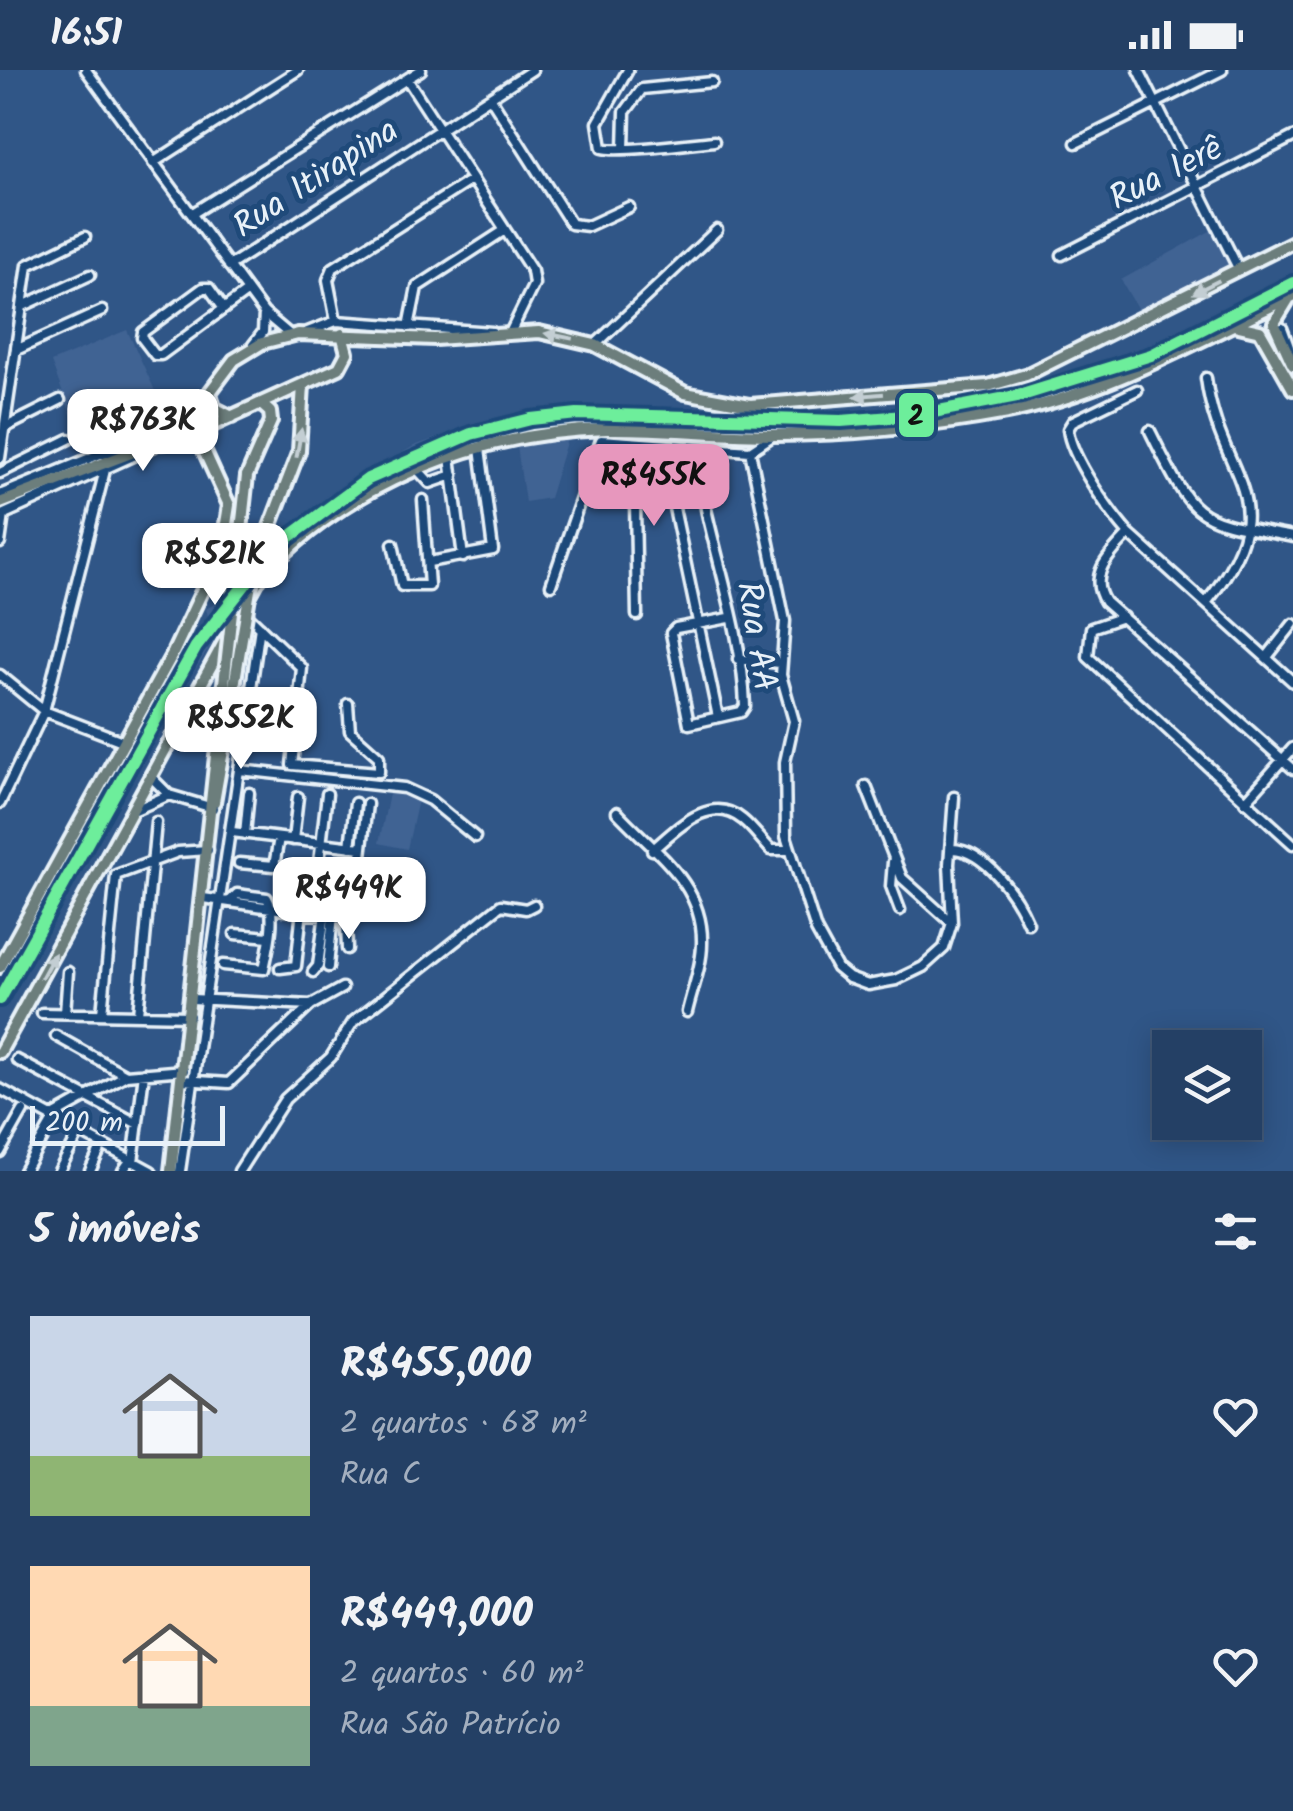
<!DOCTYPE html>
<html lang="pt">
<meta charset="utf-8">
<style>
body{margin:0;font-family:Kalam,sans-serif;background:#304b6e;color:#f1f3f6;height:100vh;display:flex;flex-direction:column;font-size:38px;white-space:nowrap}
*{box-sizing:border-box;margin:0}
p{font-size:32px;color:#a3afbf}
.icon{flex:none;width:55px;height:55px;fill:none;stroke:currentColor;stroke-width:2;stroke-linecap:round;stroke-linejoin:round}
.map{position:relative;height:1101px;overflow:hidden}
.drawer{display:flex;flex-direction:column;background:#244065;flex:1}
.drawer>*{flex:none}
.fabs{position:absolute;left:1152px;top:960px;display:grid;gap:20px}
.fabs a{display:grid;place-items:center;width:110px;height:110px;border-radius:0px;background:#244065;box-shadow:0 5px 25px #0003,0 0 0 2px #415979;font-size:50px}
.scale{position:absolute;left:30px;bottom:25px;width:195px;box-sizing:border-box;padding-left:10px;border:5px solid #e8f1f8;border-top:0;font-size:28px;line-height:35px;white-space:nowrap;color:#e8f1f8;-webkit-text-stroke:8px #1f4a7a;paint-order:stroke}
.price{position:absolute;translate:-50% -85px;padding:0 22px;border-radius:20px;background:#fff;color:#222;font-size:32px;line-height:65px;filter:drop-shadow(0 2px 5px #0008)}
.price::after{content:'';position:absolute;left:50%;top:60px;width:30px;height:22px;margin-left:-15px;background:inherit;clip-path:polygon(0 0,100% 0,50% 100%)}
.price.selected{background:#e797bd;color:#111}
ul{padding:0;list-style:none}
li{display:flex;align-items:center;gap:30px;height:250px;padding:0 30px}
li span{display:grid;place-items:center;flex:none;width:280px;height:200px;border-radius:0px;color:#555}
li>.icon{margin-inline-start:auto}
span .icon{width:120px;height:120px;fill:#fffc;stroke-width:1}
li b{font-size:42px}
h2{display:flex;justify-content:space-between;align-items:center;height:120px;padding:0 30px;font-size:42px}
.status{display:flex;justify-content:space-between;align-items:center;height:70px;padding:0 50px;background:#244065;direction:ltr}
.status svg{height:28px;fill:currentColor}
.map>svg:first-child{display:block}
</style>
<div class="status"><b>16:51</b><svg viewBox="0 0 49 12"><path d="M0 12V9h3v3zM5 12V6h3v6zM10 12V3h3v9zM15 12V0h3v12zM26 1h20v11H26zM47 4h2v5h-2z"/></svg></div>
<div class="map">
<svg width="1293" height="1101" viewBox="0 0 1293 1101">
<rect width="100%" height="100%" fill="#305687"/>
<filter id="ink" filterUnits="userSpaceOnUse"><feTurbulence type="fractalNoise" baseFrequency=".01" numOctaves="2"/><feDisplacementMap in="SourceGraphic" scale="20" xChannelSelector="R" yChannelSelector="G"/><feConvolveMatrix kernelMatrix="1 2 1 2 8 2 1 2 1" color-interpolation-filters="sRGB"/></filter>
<g filter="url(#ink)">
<path fill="#416393" d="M1212,160L1231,196L1140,243L1121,210Z
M127,260L173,360L86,383L51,292Z
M472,355L475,366L381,406L291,469L260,500L128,703L0,935V913L208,546L206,539L218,532L268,475L329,425L414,376Z
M567,369L549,428L525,432L517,376Z
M390,719L419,725L407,779L379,773Z"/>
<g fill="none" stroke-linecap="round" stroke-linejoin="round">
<g stroke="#e8f1f8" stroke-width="15">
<path id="minor" d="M86,0L264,243L290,265
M628,0L598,53L602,78C616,83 694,73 714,71
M1139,0L1239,200
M407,9L532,201L534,214L511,261
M490,27L571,154L588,156L629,137
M1076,73L1222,0
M624,79L625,42L642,19L712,12
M153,93L298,0
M193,143L421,0
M1062,185L1293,67
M229,196L532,0
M23,236L90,205
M224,239L209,218H203L143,262L142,268L155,285H161L248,221
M336,251L328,210L333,198L471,110
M409,257L417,217L505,160
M1282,258L1292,285
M305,263L336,251L492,262
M253,275L263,262L264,243
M595,275L717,160
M16,280L102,241
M1206,308C1219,411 1291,427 1206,533
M1137,320L1073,351L1068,359C1070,386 1110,443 1129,464L1293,612
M6,357L60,330
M1150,361C1196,454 1192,448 1293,467
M774,365L750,381L785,551L781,605L794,651L785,692L786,766L816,860L837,898L849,908L868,915L896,910L923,897L944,878L952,853L949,794L954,727
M634,375L637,545
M697,380L706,439C720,502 743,571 745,636L741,642L689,654L671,563L676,558L729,548
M450,387L463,487
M0,388L28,195L85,167
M418,400L430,413L453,405
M0,403L69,369
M703,423L676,430L674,438L718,647
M0,425L100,384H120
M0,446L155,376
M1129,464C1110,484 1087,505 1105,532L1293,699
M0,473L4,445
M393,474L402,516H429L423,430
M429,492L493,480L480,378
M551,515L601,370L750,381
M244,542L302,598L292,695L379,702V687L350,661L348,634
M1123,547L1091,558L1088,587L1293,774
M1267,587L1293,554
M738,589L780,593
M0,605L44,641L125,672
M240,700L404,718L430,730L475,767
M152,708L169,725L213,738
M866,716L902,808L952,853
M327,724L318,801L359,804L367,734
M1245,732L1293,678
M0,733L44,641L105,400
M135,740L169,725
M617,742C654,782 704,813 702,874C702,896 692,920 687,942
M232,762L362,778
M245,764L249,723
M293,770L298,727
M350,777L355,733
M952,779C985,780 1016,825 1028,853
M652,780C676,760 710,722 743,750C753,758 761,770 771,780H789
M893,792L891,816L900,840
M239,793L274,796L279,768
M203,828L346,849L347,879
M309,841L316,811L357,816L355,837H337L333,844L328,897
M235,864L269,867
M223,895L264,899C268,880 277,845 267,828L237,824L230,831
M280,898L296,896L302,840
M313,902L318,896L325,843
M192,929L311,935
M42,943L190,946
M65,943L68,902
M102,943L116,805L178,782L208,780
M138,944L156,752
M56,966L126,1005
M17,990L138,1054
M182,1010L229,1013L311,935L342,918
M0,1019L151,1101
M51,1047L126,1005L184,1000
M0,1082L23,1041
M133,1092L144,1003
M24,1101L51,1054
M59,1101L77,1067
M90,1101L100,1080
M123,1101L127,1095
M180,1101L260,557
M239,1101L285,1029L331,987L353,952L501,835L526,839L534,835"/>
</g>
<g stroke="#e8f1f8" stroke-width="18">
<path id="major" d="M1288,230L1274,253L1293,295
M1234,255L1260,261L1293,319
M210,323L214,338L232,347
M159,373L177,371L339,298L347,283L342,264
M247,406L271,351L270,342L261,334
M281,428L299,381L303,315
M0,433L162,371
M214,732L227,658
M0,897L173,583L222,479L229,435L196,363L210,322L234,290L262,273L298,264L435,269L539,262L595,275L685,323L750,335L988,316L1026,305L1293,172
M0,982L257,512C342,413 479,362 607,359C663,358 718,365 773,365C850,365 931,357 1007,343C1108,323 1200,269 1293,226
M171,1101L217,677"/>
</g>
<use href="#minor" stroke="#1f4a7a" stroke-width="8"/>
<use href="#major" stroke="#6c7e7c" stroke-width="10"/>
<g stroke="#e8f1f8" stroke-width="18" stroke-linecap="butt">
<path id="major-bridge" d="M227,658L253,502L281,428
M217,677L247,406"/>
</g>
<use href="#major-bridge" stroke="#6c7e7c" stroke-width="10"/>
<g stroke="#1f4a7a" stroke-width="20">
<path id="metro-1" d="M0,929L196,577L272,480L368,409L471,364L531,349L577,344L841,351L918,345L1022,325L1151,285L1293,213"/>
</g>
<use href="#metro-1" stroke="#6dee9b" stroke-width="12"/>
</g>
<defs><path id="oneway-solid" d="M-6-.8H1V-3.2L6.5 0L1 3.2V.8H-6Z" transform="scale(2.5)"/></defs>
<g fill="#c3ced3">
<use href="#oneway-solid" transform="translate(1206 217) rotate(153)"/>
<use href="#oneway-solid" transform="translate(559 266) rotate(-169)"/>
<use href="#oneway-solid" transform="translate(869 325) rotate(175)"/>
<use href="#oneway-solid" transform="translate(299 373) rotate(-80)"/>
<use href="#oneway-solid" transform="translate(48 896) rotate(-61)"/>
</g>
</g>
<g text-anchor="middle" stroke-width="10" stroke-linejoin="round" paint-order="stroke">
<g font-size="35" fill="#e8f1f8" stroke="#1f4a7a">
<text transform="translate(1165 102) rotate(-27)" y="12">Rua Ierê</text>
<text transform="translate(315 107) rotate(-33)" y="12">Rua Itirapina</text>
<text transform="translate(758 566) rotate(81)" y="12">Rua AA</text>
</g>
</g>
<rect stroke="#1f4a7a" stroke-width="4" x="897" y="321" width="39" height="48" rx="10" fill="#6dee9b"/>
<g font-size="28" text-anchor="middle" font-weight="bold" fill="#111">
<text x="916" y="355">2</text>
</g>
</svg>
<div class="fabs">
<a><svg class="icon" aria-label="layers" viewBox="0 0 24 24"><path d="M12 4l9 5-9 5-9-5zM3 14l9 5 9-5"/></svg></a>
</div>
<div class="scale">200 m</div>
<b class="price" style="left:143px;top:404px">R$763K</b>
<b class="price selected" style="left:654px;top:459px">R$455K</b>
<b class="price" style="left:215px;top:538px">R$521K</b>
<b class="price" style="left:241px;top:702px">R$552K</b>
<b class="price" style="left:349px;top:872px">R$449K</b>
</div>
<section class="drawer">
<h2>5 imóveis<svg class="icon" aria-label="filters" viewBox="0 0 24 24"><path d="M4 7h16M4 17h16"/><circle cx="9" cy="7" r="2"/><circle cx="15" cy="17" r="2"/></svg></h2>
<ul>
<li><span style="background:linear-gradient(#c9d6e8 70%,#8fb573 0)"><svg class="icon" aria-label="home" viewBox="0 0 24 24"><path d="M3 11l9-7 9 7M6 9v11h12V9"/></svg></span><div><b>R$455,000</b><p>2 quartos · 68 m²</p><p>Rua C</p></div><svg class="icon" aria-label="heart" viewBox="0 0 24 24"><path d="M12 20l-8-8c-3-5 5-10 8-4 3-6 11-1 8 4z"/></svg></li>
<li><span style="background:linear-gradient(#ffd9b3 70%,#7fa58c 0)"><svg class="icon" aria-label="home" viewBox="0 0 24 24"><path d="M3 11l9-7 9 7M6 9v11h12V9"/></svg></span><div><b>R$449,000</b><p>2 quartos · 60 m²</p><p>Rua São Patrício</p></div><svg class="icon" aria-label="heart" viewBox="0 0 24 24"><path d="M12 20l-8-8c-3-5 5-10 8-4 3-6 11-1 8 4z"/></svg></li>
</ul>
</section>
